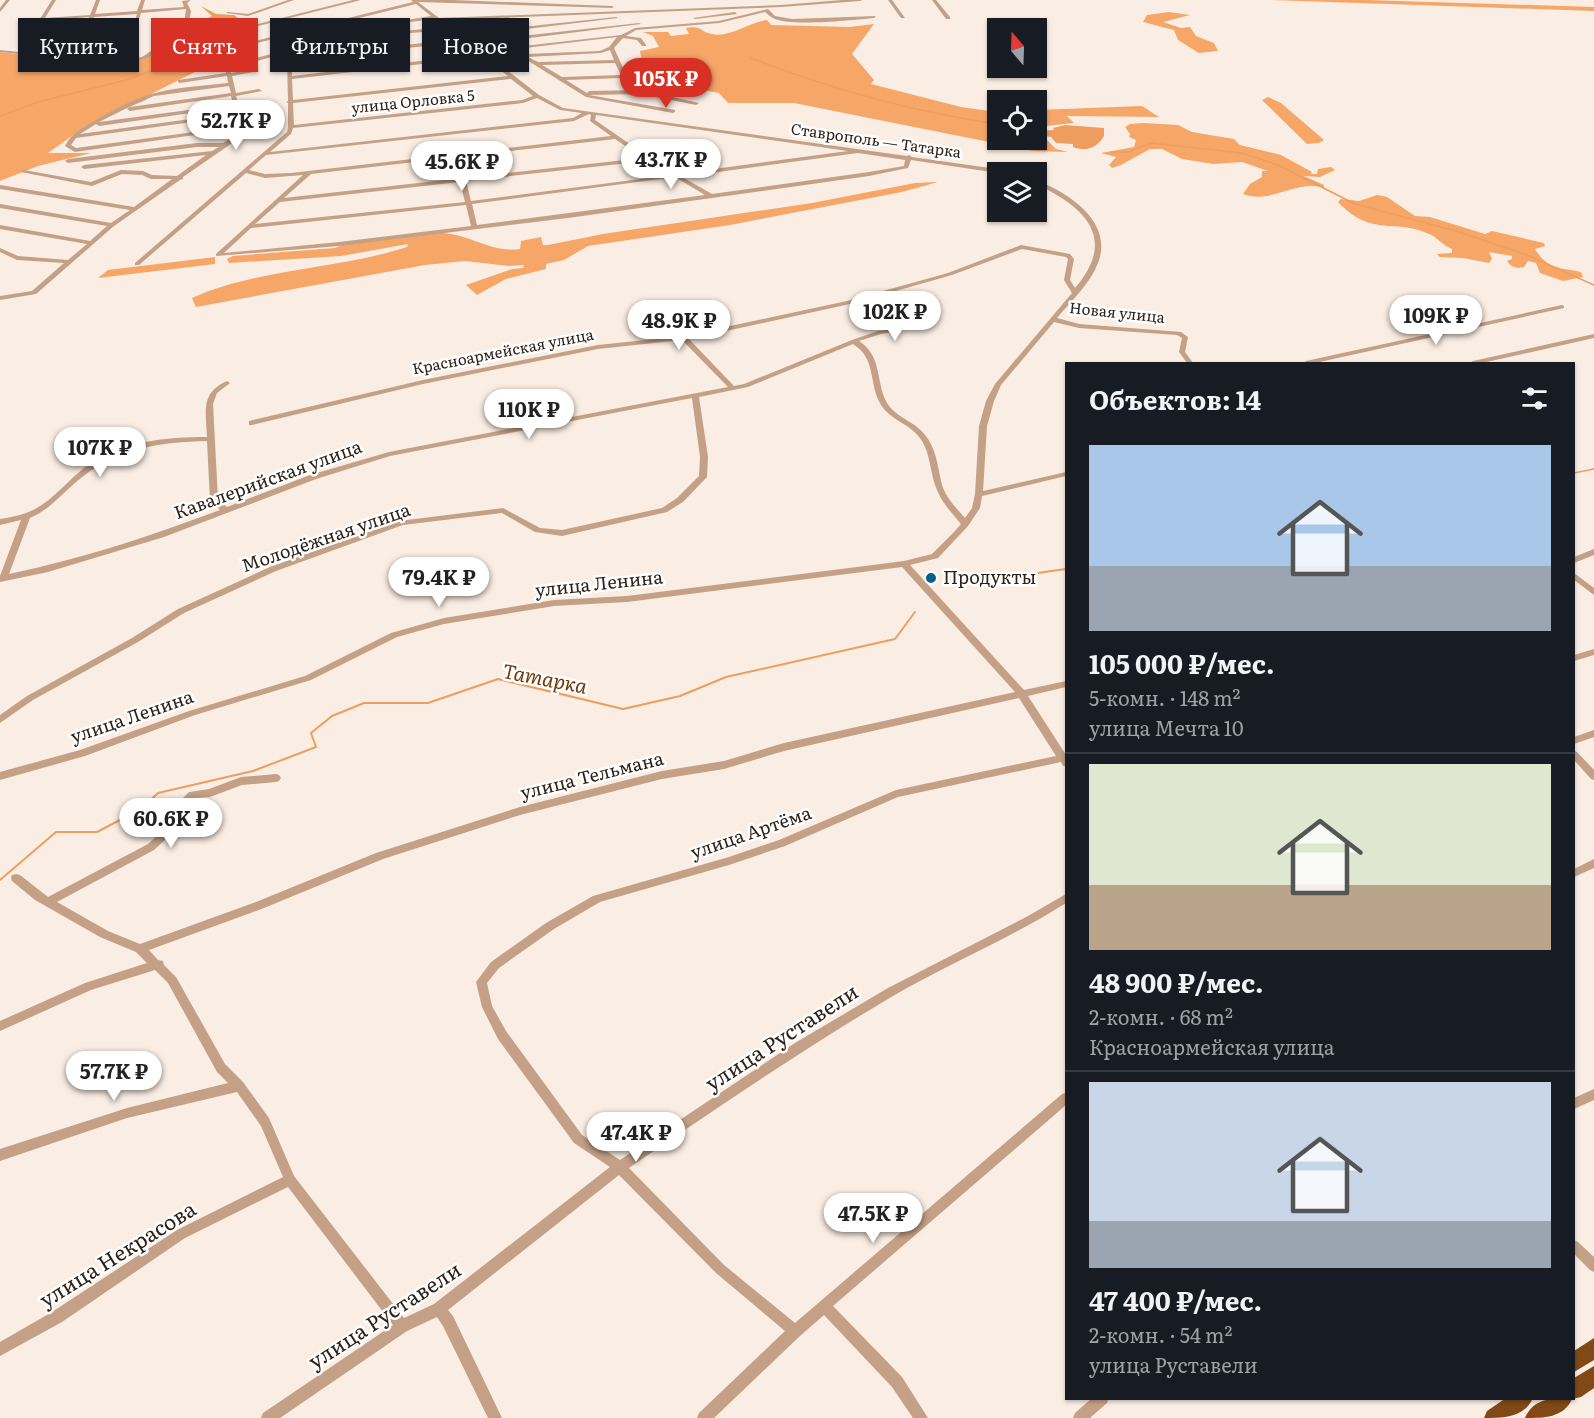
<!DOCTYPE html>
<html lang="ru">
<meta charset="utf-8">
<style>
body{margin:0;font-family:Literata,serif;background:#242831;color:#f1f3f6;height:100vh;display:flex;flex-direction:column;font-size:22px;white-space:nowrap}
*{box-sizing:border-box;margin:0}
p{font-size:20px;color:#9ea1a6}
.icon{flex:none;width:33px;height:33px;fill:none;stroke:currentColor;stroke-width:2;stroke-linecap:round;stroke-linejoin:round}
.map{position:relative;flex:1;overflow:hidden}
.panel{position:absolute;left:1065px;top:362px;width:510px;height:1038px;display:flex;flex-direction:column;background:#171b24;border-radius:0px;box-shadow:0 2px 4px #0004}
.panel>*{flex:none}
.hud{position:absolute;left:18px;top:18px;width:570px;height:54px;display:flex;gap:12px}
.needle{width:39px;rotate:341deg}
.fabs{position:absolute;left:987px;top:18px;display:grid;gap:12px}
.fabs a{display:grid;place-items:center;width:60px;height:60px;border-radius:0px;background:#171b24;box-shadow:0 2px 4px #0004;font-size:30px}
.price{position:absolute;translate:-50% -51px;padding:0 14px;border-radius:21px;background:#fff;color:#222;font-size:20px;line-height:39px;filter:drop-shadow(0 2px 3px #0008)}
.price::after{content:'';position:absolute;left:50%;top:36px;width:18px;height:14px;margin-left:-9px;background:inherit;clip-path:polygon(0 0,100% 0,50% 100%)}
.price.current{background:#d93025;color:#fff}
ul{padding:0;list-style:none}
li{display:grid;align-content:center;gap:12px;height:318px;padding:0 24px}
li+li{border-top:2px solid #363941}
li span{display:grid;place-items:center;height:186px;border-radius:0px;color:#555}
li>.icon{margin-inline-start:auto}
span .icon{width:108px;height:108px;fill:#fffc;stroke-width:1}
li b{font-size:26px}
h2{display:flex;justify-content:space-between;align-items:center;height:72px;padding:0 24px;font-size:26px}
.pill{padding:0 21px;border-radius:0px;background:#171b24;box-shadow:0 2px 4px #0004;font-size:21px;line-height:54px}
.pill.current{background:#d93025;color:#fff}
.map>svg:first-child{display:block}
</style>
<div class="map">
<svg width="1594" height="1418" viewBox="0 0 1594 1418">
<rect width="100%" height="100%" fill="#faede3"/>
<path fill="#f6a667" d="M1271,0H1367L1594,7V11Z
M1169,12L1190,15L1163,22L1181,28L1190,27L1196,36L1214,43L1218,51L1199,53L1178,40L1174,30L1143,22L1147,15Z
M767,20L771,25L850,27L874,24L852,54L874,80L871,84L961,107L997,112L998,140L1045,138L1056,149L1068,152L1034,151L794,103H728L719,93L645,79L640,51L659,47L653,36L643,32H668L671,36L689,34L686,28C702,25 700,32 712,34C730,38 749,22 767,20Z
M202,31H217L219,37L231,38L208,48L220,52L219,58L211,64L149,95L146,100L89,124L48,153H91L38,166L0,181V52L102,65L135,61L156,51L197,41L194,39L201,37Z
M1268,97L1281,103L1324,140L1319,143L1307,144L1262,100Z
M1142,106L1159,117L1067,116L1074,123L1037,127V110Z
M1143,123L1178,125L1192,132L1234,139L1240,145L1281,155L1312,172L1311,174H1317L1318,169L1331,167L1335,170L1320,177L1304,176L1324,185V188C1297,179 1270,205 1243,194L1250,184L1262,177V171H1268L1242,162L1213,164L1182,159L1162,149H1150L1121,165L1112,168L1109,165L1116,157L1101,153L1134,147L1136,140L1129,137L1130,134L1125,127L1130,124Z
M938,182L902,192L730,225L588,246L564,260L546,264V269L506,279L477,295L466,285L512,269L523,268L524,265L508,266L465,261L425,265L196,307L192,298C259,268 336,270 407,247L408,244L341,256L229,263L227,259L233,256L335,248L345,244C374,241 415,232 443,233C471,235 492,253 520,249L521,241L541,237L543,245H548L603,234L812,203L915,183Z
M1377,195L1387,197L1415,216L1430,217L1485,234L1492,231L1544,243L1545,246L1535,249C1548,270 1559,267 1581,272L1583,277L1563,281L1540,273L1536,263L1528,261L1524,267C1516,269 1511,267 1507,261L1512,259V256L1489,252L1492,259L1489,263L1463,258L1440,257L1437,254L1452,253V249C1442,245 1437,237 1429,234C1395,218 1372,238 1338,202L1341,199L1359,201Z
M215,257V264L98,278L108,270Z"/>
<path fill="#ed9e5f" d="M201,6L216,14L234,15L239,19L215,26L200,27L199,23L212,16Z
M1065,125L1104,128V136C1097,148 1086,152 1073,147V144L1056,143L1051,137L1037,135V131L1054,130L1053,128Z"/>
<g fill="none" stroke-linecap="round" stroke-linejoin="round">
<path stroke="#ed9e5f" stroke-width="1.5" d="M751,58C831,89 913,112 998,124
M0,116L38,102L126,80L189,57
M1111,152H1129L1151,143L1242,153L1278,165L1355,204L1456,231L1527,255L1594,285
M1574,473L1594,469"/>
<path stroke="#ed9e5f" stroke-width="2" d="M974,582L1066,569
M0,880L56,832H97L141,809L158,793L253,771L316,747L311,733L332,716L364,703H428L498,679L623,709L680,696L726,677L895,639L915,612"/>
<path fill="#c4a086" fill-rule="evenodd" d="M6,0H10L0,12V8Z
M52,0H56L45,18L90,15L96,0H100L95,14L137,11L141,0H145L142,10L184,7L182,1L191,0L187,3L191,11L188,29L225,26L238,29L353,0H361L238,31L225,28L188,32L186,42L158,51L145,59L112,64L0,52V50L19,52ZM186,9L182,40L154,49L142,57L127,59L141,13ZM137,14L122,60L112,62L78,58L94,17ZM89,17L74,57L23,52L43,21Z
M288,0H294L248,16L226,13L228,12L248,14Z
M411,0H452L612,6L614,7L612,8L418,2L439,18L781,5L842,0H862L860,1L781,7L442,20L466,39H470L469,41L489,56L499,55L463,28V26L495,21L497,22L469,28L475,32L616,17L618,18L478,35L486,40L639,23L641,24L489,43L497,49L621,35L635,28L719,21L768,9L775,16L792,19L876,16L874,18C854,20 788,27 773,18C772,18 766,13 765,12L719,23L636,30L626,36L641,38L646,45V46H642L637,40L623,38L614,48L630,83L645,88V90L626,85L622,78L566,80L587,93L589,91L641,90L699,103L696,105L641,94L589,95L675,110V112L673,113L586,97L522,57L491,58L539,95L563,108L907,156L909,155L912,157L1004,170L1007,172L998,173L911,160L908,168L869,176L568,218L339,246L216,256V254L303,175L265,178L246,173L139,265H135V263L287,132L288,127V103L286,102L288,101L287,60L286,59L287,53L230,68L231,73L256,69L259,71L232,76L236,93L259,89L262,91L236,96L238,103L255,100L258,102L239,106L244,127L235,140L228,146L183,177V179L180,180L114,226L36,294L0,300V296L32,291L64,263L17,260L0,252V248L18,256L68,260L87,244L0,229V225L90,241L107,226L0,208V204L111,223L130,210L0,189V185L134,207L172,179H151L142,175L122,174L92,186L21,172L24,170L91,182L121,170L143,171L152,175L177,176L206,155L84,169L81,167L84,165L212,151L219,147H197L68,163L65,161L68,159L197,143H223L231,138L237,129L75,152L65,146C71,133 84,127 96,120C113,110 132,100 151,94C175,87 203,86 228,83L227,76L180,83L178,82V80L226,73L225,66L394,22L431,16L416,4L233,49H231V47L413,2ZM434,19L445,27L361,35L359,36L361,37L448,30L461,39L292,57L291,51L394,24ZM617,37L609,47L600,51L504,55L500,51ZM464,42L480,54L292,76V60ZM610,50L614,60L538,62L528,57L601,53ZM483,57L508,76L293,100L292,79ZM615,63L621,75L562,77L542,65ZM511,79L533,96L522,100L294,125L293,103ZM229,86L231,93L130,107L127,109L130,111L231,96L233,104L99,122L135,104L154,96ZM537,98L560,110L582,113L573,118L270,152L291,134L293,128L523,103ZM234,107L235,113L80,134L96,124L99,126ZM589,114L591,115L590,121L611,136L291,173L265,174L249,170L266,155L574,121ZM596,115L848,151L677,174L650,158L595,120ZM236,116L238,126L76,148L71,145L76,138ZM615,139L643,158L284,198L311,174ZM858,153L905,160L904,166L869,172L712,194L682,177ZM647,161L671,175L471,201L466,181ZM675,177L705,195L477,225L472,204ZM460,182L465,202L255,224L280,202ZM466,205L471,226L339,242L224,253L251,228Z
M888,0H892L905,18H901Z
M932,0H936L950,17V19H946Z
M735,12L737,14L695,19L693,18Z
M1036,180C1069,193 1114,222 1098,263C1090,284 1071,301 1057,318L1079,324L1181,332L1188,337L1185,352L1193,363H1187L1179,352L1182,338L1177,335L1079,328L1054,322L1001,385L994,401L987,426L983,491L1066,472V476L982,496L980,508L968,526L938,558L910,565L1024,690L1066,681V687L1028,696L1066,755V766H1063L1061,762L898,797L785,846L729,865L600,902L554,929L499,968L487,983L492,1006L506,1031L582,1135L620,1160L795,1043L888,988L1028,916L1066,894V903C1011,938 950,963 893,996C803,1049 716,1109 629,1168L724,1265L795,1323L1062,1094L1066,1093V1105L833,1306L902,1377L928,1418H913L892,1387L824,1315L800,1336L714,1418H697L699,1413L785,1331L716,1273L619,1175L448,1310L453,1316L502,1418H488L443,1326L437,1317L407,1331L280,1418H261L263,1413L393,1325L288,1187L185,1238L62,1322L0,1356V1342L52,1312L177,1230L283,1177L261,1126L237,1092L127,1118L0,1161V1149L127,1108L228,1083L217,1072L168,983L155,970L91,990L0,1031V1021L85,983L147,963L136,952L100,937L35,900L12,881L11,878L12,875L16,874L20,875L48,897L148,844L171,823L170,812L172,809L189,792L209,789L241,777L276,774L279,775L281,778L279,781L276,782L242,785L210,797L195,798L180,813L181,824L179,827L154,850L57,902L108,931L140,944L256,902L376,853L520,807L662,771L724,761L784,743L1015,692L902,567L627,602L554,606L444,624L397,637L311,680L195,715L85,756L0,780V772L80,750L189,711L305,676L391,633L444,618L554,600L627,596L904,561L932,554L954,532L961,524C952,513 942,503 937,490C930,474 931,456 922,441C912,424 891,421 881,405C868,383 877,359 853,344L748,387L699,397L708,457L707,477L683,502L667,512L562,536L535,532L502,513L403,525L276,571L184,613L138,642L33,700L0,723V715L27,696L132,638L178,609L270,567L399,521L503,508L540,528L562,530L662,508L677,498L699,476L700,457L692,398L390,456L316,479L164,537L48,572L0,582V576L21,520L0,525V519C12,517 24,515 35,509C53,500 70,478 88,465C123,441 166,437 207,437C206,412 200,393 227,381L230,383L217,393L213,404L218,499L227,507L310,475L389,452L728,387L682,340L598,349L423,384L252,425H249V421L423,380L598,345L684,336L847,301L948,273L1021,245L1070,254L1074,259L1070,280L1075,288C1118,238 1085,207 1036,184ZM1022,249L1066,257L1068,259L1064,280L1072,293L995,384L986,401L979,426L975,494L972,508L965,518C957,509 948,500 943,488C938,472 938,454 928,439C918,422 897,419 887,403C875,381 883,357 859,341L881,334L931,325V323L878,331L852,340L744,384L734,386L689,339L850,304L952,275ZM207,441L210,500L220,510C151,536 81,559 9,574L30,518C51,509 63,492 81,478C118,448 161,442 207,441ZM1019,698L1056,756L896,790L779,840L729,857L593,896L546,923L491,962L476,982L482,1007L498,1039L574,1143L610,1167L434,1304L404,1318L294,1176L269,1118L243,1082L225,1064L176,977L164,965L163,961L158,960L149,950L264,908L383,859L520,815L662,779L724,769L784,751Z
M1562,305L1564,306V308L1315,363H1303L1306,361Z
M1594,334V338L1482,363H1470L1473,361Z
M1594,549V555L1574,563V557Z
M1574,573L1594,588V595L1574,580Z
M1594,649V655L1574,661V655Z
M1594,730V737L1574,744V737Z
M1574,751L1577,752L1594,770V780L1591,779L1574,760Z
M1594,859V868L1574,877V869Z
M1594,1089V1100L1574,1109V1098Z
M1574,1240L1578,1242L1594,1257V1272L1590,1270L1574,1254Z
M1092,1398H1109L1107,1403L1090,1418H1073L1075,1413Z"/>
<path fill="#814915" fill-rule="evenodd" d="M1594,1338V1360L1574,1372V1351Z
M1594,1366V1388L1581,1397L1572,1399C1564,1418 1543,1418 1525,1418C1534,1397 1554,1398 1574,1398V1378Z
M1506,1398H1533C1524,1418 1503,1418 1484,1418L1487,1411Z"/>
</g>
<circle fill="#075f90" stroke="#fff" stroke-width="2" cx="931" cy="578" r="6"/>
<g text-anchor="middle" stroke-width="5" stroke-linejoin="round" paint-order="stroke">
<g font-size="15" fill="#2d2118" stroke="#fff">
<text transform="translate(413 102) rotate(-6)" y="5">улица Орловка 5</text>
<text transform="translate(876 141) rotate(8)" y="5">Ставрополь — Татарка</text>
<text transform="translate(1117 313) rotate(6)" y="5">Новая улица</text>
<text transform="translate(503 352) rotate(-11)" y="5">Красноармейская улица</text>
</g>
<g font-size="18" fill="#2d2118" stroke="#fff">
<text transform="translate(268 480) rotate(-20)" y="6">Кавалерийская улица</text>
<text transform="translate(326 538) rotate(-19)" y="6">Молодёжная улица</text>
<text transform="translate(599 584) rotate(-6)" y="6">улица Ленина</text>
<text transform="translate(132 717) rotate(-19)" y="6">улица Ленина</text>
<text transform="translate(592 776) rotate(-14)" y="6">улица Тельмана</text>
<text transform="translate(751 833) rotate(-19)" y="6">улица Артёма</text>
</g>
<g font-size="18" fill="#2d2118" stroke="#fff" text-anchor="start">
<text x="943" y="584">Продукты</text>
</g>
<g font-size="20" font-style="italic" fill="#6d3a08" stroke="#fff">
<text transform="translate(545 679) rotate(11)" y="7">Татарка</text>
</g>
<g font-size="21" fill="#2d2118" stroke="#fff">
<text transform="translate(782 1038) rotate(-33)" y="7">улица Руставели</text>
<text transform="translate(118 1255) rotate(-32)" y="7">улица Некрасова</text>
<text transform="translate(385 1316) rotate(-33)" y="7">улица Руставели</text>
</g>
</g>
</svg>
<div class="fabs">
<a><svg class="needle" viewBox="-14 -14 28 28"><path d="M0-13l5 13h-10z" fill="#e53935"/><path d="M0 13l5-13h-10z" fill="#9ea1a6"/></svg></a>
<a><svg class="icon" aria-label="locate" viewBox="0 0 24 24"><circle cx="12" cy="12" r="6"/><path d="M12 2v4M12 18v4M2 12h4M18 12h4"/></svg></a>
<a><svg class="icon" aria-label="layers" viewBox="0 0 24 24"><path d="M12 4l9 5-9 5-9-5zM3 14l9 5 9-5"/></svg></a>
</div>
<b class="price current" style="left:666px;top:109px">105K ₽</b>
<b class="price" style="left:236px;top:151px">52.7K ₽</b>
<b class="price" style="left:671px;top:190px">43.7K ₽</b>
<b class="price" style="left:462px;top:192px">45.6K ₽</b>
<b class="price" style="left:895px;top:342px">102K ₽</b>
<b class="price" style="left:1436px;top:346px">109K ₽</b>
<b class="price" style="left:679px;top:351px">48.9K ₽</b>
<b class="price" style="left:529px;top:440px">110K ₽</b>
<b class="price" style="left:100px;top:478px">107K ₽</b>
<b class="price" style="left:439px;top:608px">79.4K ₽</b>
<b class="price" style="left:171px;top:849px">60.6K ₽</b>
<b class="price" style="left:114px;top:1102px">57.7K ₽</b>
<b class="price" style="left:636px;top:1163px">47.4K ₽</b>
<b class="price" style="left:873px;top:1244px">47.5K ₽</b>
<div class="hud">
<a class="pill">Купить</a>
<a class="pill current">Снять</a>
<a class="pill">Фильтры</a>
<a class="pill">Новое</a>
</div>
<section class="panel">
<h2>Объектов: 14<svg class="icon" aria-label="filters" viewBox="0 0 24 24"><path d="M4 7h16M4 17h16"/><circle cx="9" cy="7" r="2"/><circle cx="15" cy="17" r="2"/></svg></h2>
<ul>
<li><span style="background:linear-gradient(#a9c7e8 65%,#9aa5b1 0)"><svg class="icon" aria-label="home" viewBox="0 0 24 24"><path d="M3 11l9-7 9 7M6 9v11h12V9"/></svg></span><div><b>105 000 ₽/мес.</b><p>5-комн. · 148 m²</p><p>улица Мечта 10</p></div></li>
<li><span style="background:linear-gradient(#dfe7d0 65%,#b9a48a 0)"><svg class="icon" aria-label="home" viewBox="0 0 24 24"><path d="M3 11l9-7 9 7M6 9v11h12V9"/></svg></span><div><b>48 900 ₽/мес.</b><p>2-комн. · 68 m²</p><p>Красноармейская улица</p></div></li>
<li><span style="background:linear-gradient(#c9d6e8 75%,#9aa5b1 0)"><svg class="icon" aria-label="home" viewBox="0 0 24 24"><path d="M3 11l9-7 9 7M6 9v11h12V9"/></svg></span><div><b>47 400 ₽/мес.</b><p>2-комн. · 54 m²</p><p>улица Руставели</p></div></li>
</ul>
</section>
</div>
